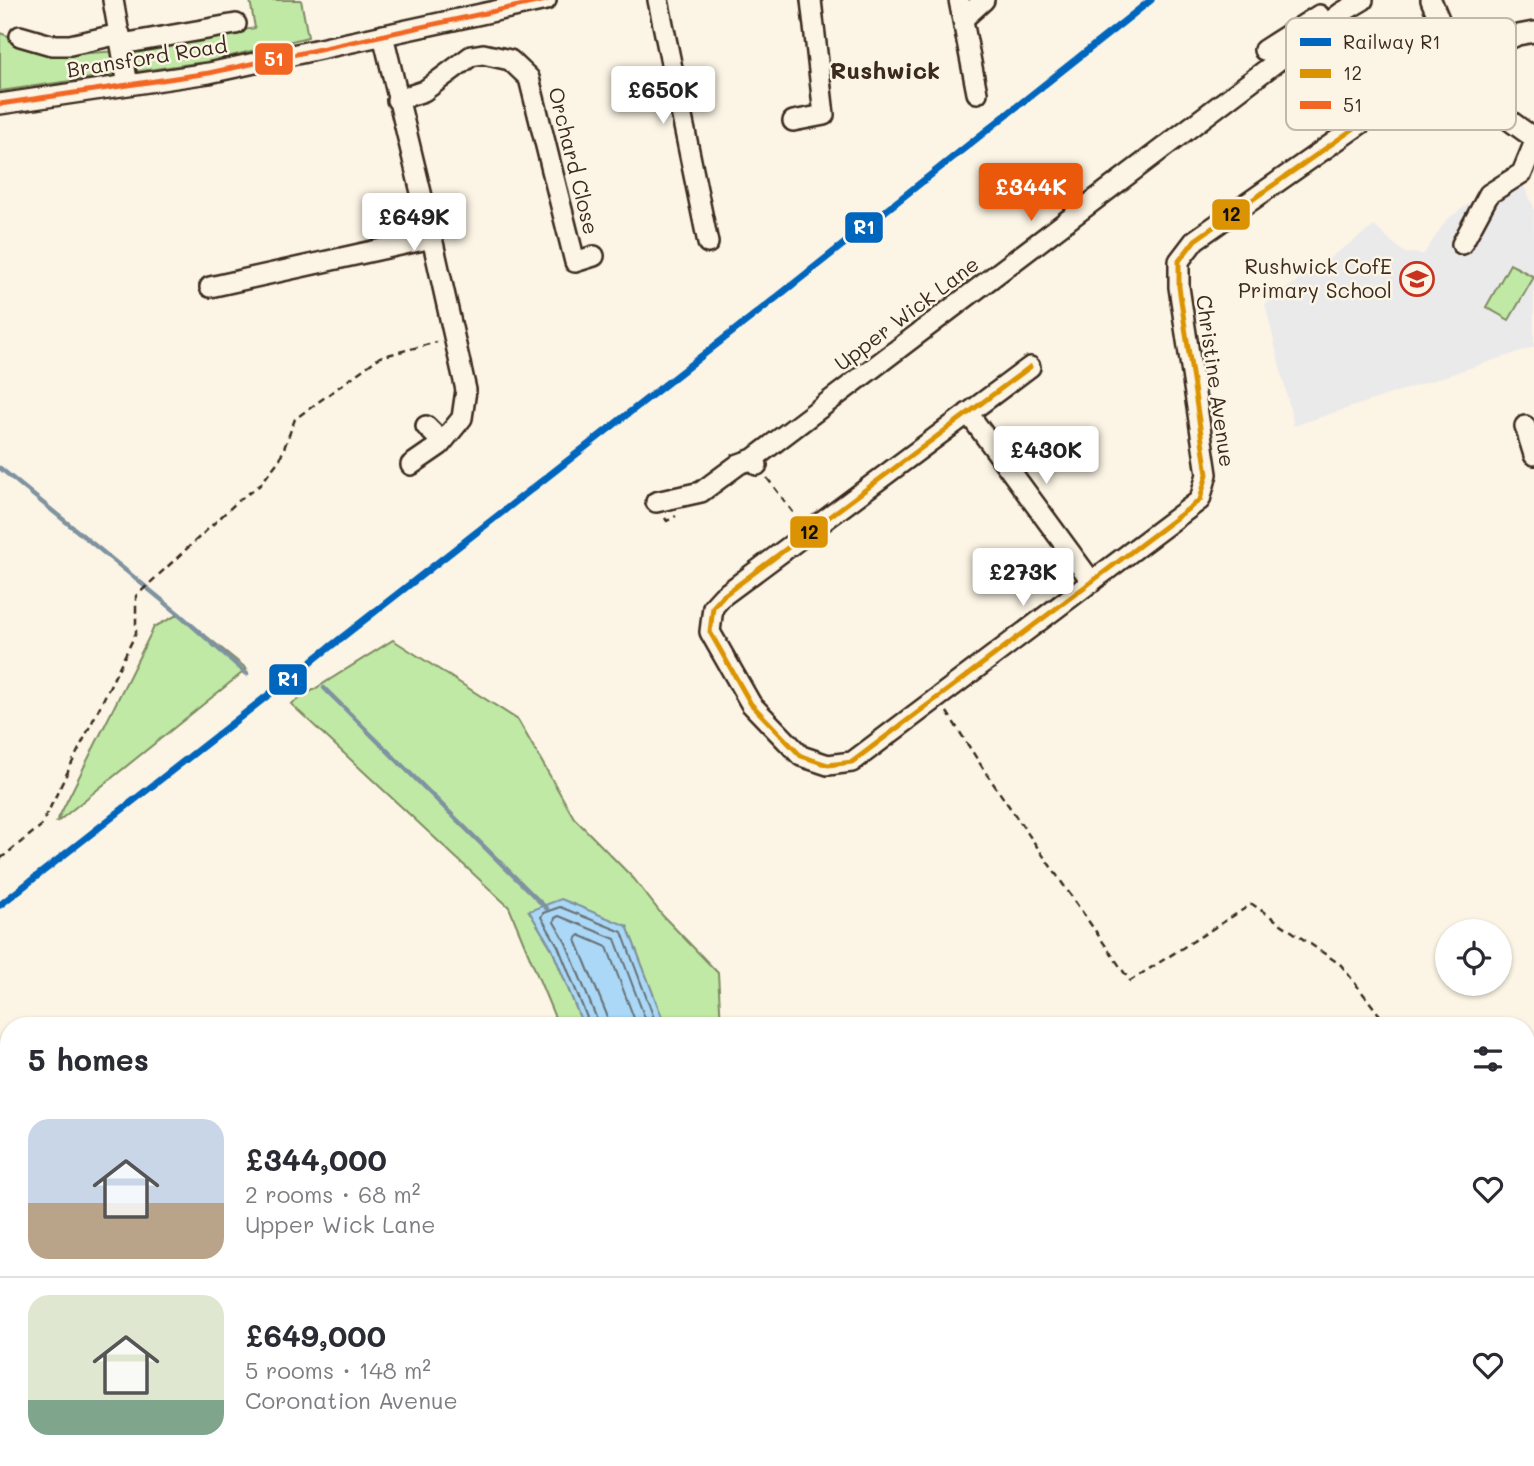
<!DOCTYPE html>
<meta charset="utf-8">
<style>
body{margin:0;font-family:Mali,sans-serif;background:#f2f2f3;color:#2b2b33;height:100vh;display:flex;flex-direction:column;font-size:26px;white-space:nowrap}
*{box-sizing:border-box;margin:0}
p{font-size:23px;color:#7c7c81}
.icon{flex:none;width:38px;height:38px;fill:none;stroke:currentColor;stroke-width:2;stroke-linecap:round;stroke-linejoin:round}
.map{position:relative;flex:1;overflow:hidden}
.details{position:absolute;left:0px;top:1017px;width:1535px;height:450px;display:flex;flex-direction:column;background:#fff;border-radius:28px 28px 0 0;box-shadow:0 2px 5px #0004}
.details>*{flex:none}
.buttons{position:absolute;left:1435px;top:919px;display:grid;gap:14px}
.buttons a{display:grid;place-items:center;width:77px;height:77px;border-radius:50%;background:#fff;box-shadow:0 2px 5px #0004;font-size:35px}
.price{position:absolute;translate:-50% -60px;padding:0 16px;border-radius:7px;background:#fff;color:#222;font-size:23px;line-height:46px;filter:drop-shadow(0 2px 4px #0008)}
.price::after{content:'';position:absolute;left:50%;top:42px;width:21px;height:16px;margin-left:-10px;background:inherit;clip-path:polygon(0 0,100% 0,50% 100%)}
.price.active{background:#ea580c;color:#fff}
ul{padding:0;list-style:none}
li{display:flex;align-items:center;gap:21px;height:175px;padding:0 28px}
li+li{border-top:2px solid #e1e1e2}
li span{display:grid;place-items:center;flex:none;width:196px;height:140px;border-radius:21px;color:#555}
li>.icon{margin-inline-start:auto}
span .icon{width:84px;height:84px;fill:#fffc;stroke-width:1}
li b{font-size:30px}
h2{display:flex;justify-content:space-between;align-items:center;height:84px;padding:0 28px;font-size:30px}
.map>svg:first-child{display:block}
</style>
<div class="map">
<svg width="1534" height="1466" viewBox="0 0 1534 1466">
<rect width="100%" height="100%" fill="#fcf5e5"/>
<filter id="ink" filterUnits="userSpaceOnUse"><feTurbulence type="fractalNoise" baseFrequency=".0143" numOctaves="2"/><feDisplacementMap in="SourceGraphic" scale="14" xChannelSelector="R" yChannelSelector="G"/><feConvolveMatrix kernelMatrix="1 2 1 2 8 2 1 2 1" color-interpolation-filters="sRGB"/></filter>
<g filter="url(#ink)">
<path fill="#ebeaeb" d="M1516,170L1534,207V347L1294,426L1265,304L1374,226L1405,253L1424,254L1446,220Z"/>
<path fill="#c0e9a5" stroke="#7e8a62" stroke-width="2" d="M250,0H301L308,37L211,61L0,91V33L60,55L135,50L255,28Z
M1510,264L1534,277L1509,320L1486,307Z
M179,614L247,669L56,823L154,627Z
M393,640L518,720L574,818L634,879L663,916L718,973L721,1025H665L627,926L529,911L552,949L583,1025H558L509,907L291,704Z
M685,1458H746L747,1466H687Z"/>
<path fill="#aad8f6" stroke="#7e92a0" stroke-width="2" d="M561,899L627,926L665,1025H583L552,949L529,911Z"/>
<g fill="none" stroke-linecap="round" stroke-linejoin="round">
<path stroke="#677074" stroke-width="2" d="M589,1026L588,1020L558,946L541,917L543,913L560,907L622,932L657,1026
M598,1026L596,1017L566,943L554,922L555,918L559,916L615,939L648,1026
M608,1026L607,1015L576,940L579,935L607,947L637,1026"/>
<path stroke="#7e92a0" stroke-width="4.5" d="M0,468L179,614L247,674
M324,688L547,909
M724,1458L725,1466"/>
<g stroke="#3b2a1e" stroke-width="24">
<path id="minor" d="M113,0L128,85
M658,0L708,243
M959,0L977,93
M1431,0C1445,33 1461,75 1486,101C1501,115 1517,126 1534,138
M963,19L984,0
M383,35L432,238L466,390L462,418L440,445L411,465
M20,36L51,45H70L120,34
M122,44L236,24
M1488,49L1518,35L1534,32
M1264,50L1319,15
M397,100L424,91L471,56L483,54L510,60L529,78L575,262L594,256
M0,104L209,73L546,0
M793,121L824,115L811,0
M1462,244L1489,194L1522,173L1534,144
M210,287L432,238
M1030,367L723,596L713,607L710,632L751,704L801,756L828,765L852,762L1200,500L1207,474L1179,287V261L1195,240L1457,56
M968,413L1092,582
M426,426L442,442
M1525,426L1534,455
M757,465L753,459L1341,13L1363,0
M656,502L701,492L739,464L753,459"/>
</g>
<path stroke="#3b2a1e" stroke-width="2.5" stroke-dasharray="7 5" stroke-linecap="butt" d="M767,478L799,520
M665,518L667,521L676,516
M947,712L986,773L1130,981L1252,904L1341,965L1388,1026
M0,859L41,826L136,633V596L237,502L260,485L280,459L295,419L380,357L437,342
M1526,1196L1534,1191
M0,1363H9
M1526,1390L1534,1385
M1414,1466L1427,1458"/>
<use href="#minor" stroke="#fcf5e5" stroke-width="19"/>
<g stroke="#fcf5e5" stroke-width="10">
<path id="bus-1" d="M1030,367L723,596L713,607L710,632L751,704L801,756L828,765L852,762L1200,500L1207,474L1179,287V261L1195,240L1457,56"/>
</g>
<g stroke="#fcf5e5" stroke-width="10">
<path id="bus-2" d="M0,104L209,73L546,0"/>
</g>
<use href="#bus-1" stroke="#db9304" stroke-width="5"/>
<use href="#bus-2" stroke="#f26522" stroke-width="5"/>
<g stroke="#fcf5e5" stroke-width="12">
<path id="rail-1" d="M0,905L772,301L1151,0"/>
</g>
<use href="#rail-1" stroke="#0065bd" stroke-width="7"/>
</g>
</g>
<defs>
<g id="school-ring" transform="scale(1.75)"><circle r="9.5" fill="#fcf5e5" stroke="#c8321e" stroke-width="1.5"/><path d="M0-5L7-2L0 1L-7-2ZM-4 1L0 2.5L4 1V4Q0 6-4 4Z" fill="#c8321e"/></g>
</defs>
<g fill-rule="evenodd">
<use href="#school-ring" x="1417" y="279"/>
</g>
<g text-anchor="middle" stroke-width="5" stroke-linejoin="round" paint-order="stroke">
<g font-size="21" fill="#3b2a1e" stroke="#fcf5e5">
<text transform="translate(147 58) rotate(-9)" y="7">Bransford Road</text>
<text transform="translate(573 161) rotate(76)" y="7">Orchard Close</text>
<text transform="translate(907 314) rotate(-37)" y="7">Upper Wick Lane</text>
<text transform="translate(1215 381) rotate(82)" y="7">Christine Avenue</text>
</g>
<g font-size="21" fill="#3b2a1e" stroke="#fcf5e5" text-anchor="end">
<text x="1392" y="274">Rushwick CofE<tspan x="1392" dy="24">Primary School</tspan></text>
</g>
<g font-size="24" font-weight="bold" fill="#3b2a1e" stroke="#fcf5e5">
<text x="885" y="79">Rushwick</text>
</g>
</g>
<rect x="1286" y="18" width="230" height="112" rx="10" fill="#fcf5e5" stroke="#c2b8a9" stroke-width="2"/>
<rect x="1300" y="38" width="31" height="8" fill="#0065bd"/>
<rect x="1300" y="69" width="31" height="9" fill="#db9304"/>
<rect x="1300" y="101" width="31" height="8" fill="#f26522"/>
<g font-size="19" fill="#3b2a1e">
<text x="1343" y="49">Railway R1</text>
<text x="1343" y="80">12</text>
<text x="1343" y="112">51</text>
</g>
<g stroke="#fcf5e5" stroke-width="2.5">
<rect x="254" y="42" width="40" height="34" rx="7" fill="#f26522"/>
<rect x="1211" y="198" width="40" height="33" rx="7" fill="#db9304"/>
<rect x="844" y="211" width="40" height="33" rx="7" fill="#0065bd"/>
<rect x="789" y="515" width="40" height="34" rx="7" fill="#db9304"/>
<rect x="268" y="663" width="40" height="33" rx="7" fill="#0065bd"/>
</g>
<g font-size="19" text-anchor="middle" font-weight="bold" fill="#fff">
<text x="274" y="66">51</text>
<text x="864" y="234">R1</text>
<text x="288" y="686">R1</text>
</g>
<g font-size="19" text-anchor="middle" font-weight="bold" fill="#111">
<text x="1231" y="221">12</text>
<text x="809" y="539">12</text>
</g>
</svg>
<div class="buttons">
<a><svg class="icon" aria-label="locate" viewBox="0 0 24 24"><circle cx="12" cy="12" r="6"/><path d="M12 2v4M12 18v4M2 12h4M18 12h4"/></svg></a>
</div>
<b class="price" style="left:663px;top:126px">£650K</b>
<b class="price active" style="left:1031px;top:223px">£344K</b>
<b class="price" style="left:414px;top:253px">£649K</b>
<b class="price" style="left:1046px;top:486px">£430K</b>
<b class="price" style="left:1023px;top:608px">£273K</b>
<section class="details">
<h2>5 homes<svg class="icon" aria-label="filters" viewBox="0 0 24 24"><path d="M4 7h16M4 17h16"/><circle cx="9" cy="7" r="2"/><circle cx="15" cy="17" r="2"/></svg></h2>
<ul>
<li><span style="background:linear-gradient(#c9d6e8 60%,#b9a48a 0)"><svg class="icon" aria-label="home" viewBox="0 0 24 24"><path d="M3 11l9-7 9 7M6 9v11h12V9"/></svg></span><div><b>£344,000</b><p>2 rooms · 68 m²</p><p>Upper Wick Lane</p></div><svg class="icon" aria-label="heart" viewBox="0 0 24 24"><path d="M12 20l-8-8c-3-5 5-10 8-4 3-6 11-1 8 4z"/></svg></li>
<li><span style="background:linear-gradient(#dfe7d0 75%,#7fa58c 0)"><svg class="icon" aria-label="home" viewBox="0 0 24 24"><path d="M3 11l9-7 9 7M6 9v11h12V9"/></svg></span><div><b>£649,000</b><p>5 rooms · 148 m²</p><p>Coronation Avenue</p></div><svg class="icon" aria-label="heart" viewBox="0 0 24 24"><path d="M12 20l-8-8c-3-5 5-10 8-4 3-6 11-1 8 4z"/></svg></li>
</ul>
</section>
</div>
